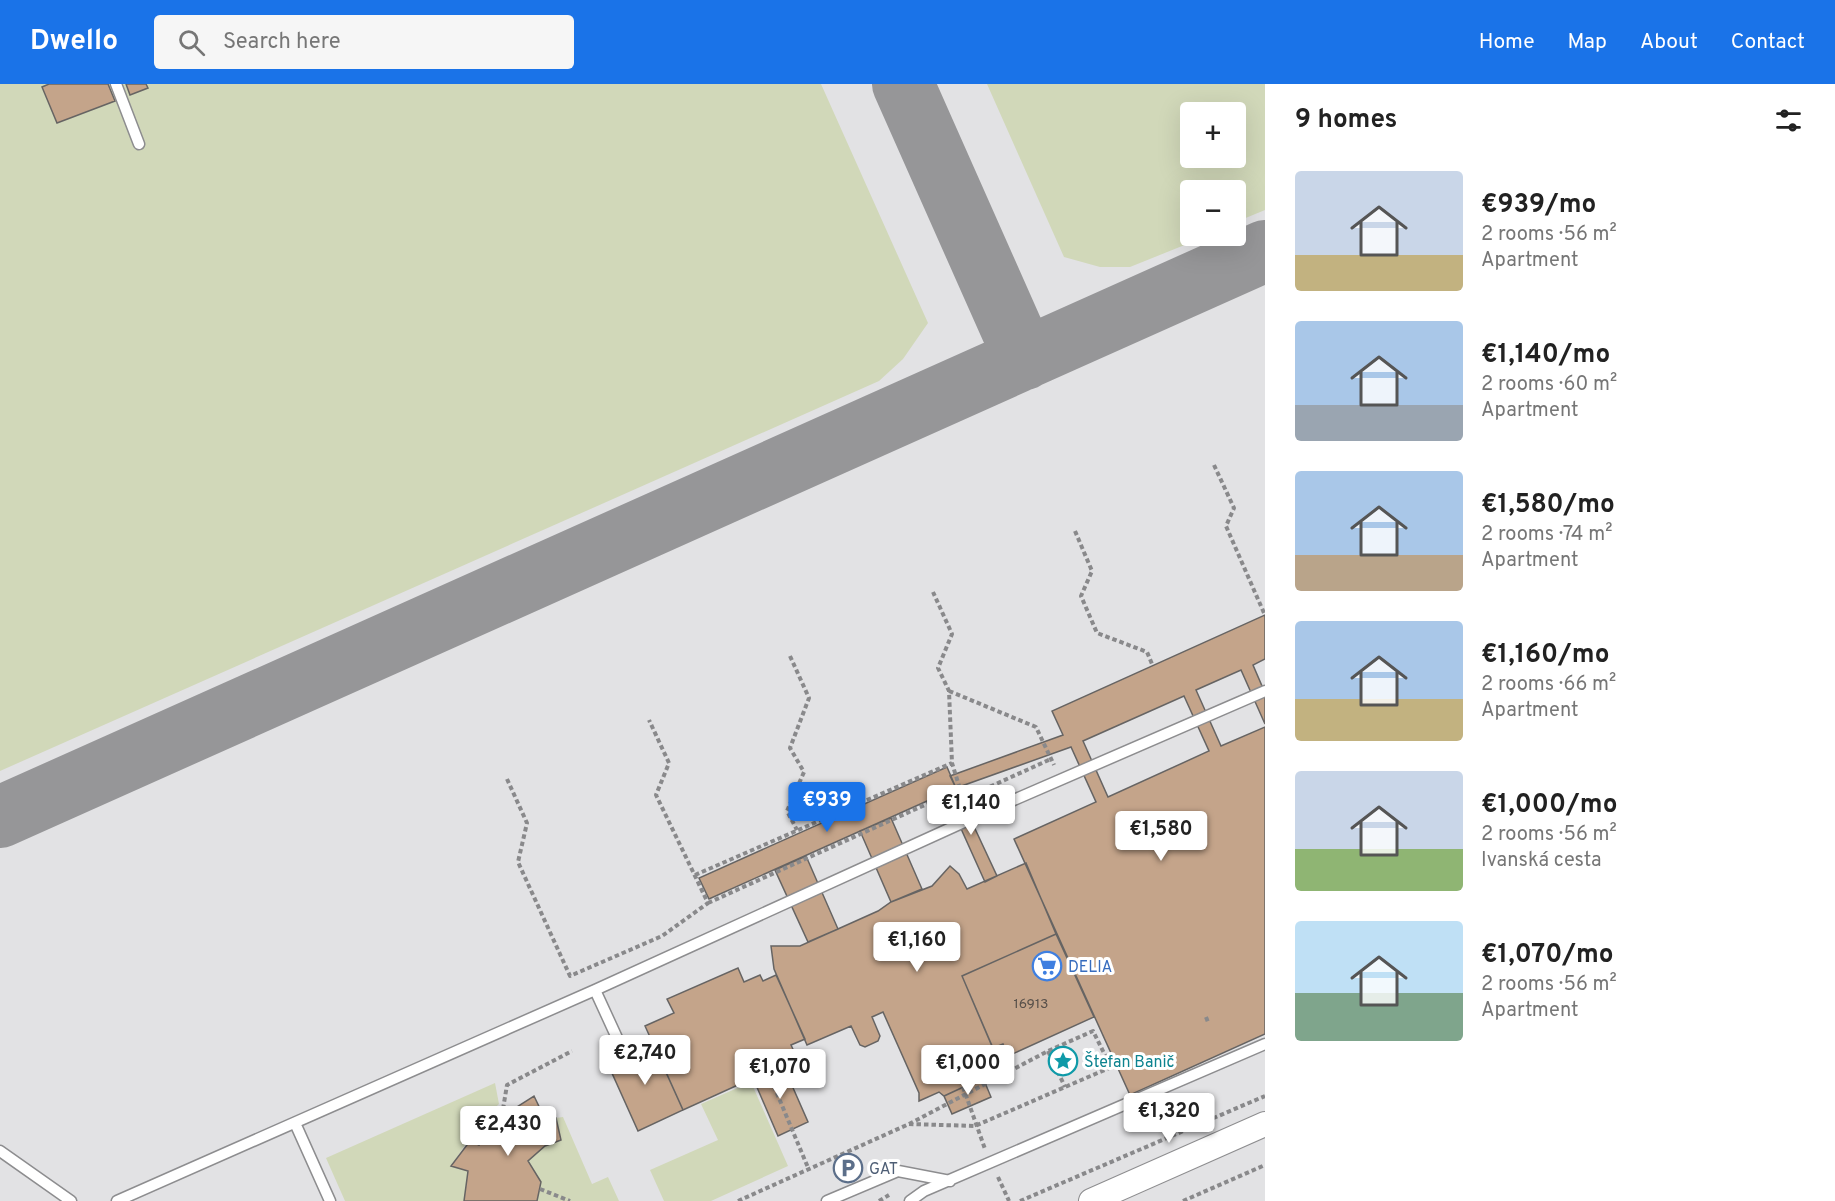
<!DOCTYPE html>
<meta charset="utf-8">
<style>
body{margin:0;font-family:Overpass,sans-serif;background:#f6f6f6;color:#222;height:100vh;display:flex;flex-direction:column;font-size:22px;white-space:nowrap}
*{box-sizing:border-box;margin:0}
p{font-size:20px;color:#767676}
.icon{flex:none;width:33px;height:33px;fill:none;stroke:currentColor;stroke-width:2;stroke-linecap:round;stroke-linejoin:round}
.map{position:relative;flex:1;overflow:hidden}
.drawer{display:flex;flex-direction:column;background:#fff;width:570px}
.drawer>*{flex:none}
.fabs{position:absolute;left:1180px;top:18px;display:grid;gap:12px}
.fabs a{display:grid;place-items:center;width:66px;height:66px;border-radius:6px;background:#fff;box-shadow:0 6px 24px #0002;font-size:30px}
.price{position:absolute;translate:-50% -51px;padding:0 14px;border-radius:6px;background:#fff;color:#222;font-size:20px;line-height:39px;filter:drop-shadow(0 2px 3px #0008)}
.price::after{content:'';position:absolute;left:50%;top:36px;width:18px;height:14px;margin-left:-9px;background:inherit;clip-path:polygon(0 0,100% 0,50% 100%)}
.price.on{background:#1a73e8;color:#fff}
ul{padding:0;list-style:none}
li{display:flex;align-items:center;gap:18px;height:150px;padding:0 30px}
li span{display:grid;place-items:center;flex:none;width:168px;height:120px;border-radius:6px;color:#555}
li>.icon{margin-inline-start:auto}
span .icon{width:72px;height:72px;fill:#fffc;stroke-width:1}
li b{font-size:26px}
h2{display:flex;justify-content:space-between;align-items:center;height:72px;padding:0 30px;font-size:26px}
header{display:flex;align-items:center;gap:36px;box-sizing:border-box;height:84px;padding:0 30px;background:#1a73e8;color:#fff}
header strong{font-size:28px}
nav{display:flex;gap:33px;margin-inline-start:auto;font-size:21px}
.search{width:420px;height:54px;background:#f6f6f6;display:flex;align-items:center;gap:15px;box-sizing:border-box;padding:0 21px;border-radius:6px;color:#767676;font-size:22px}
main{display:flex;flex:1;min-height:0}
.map>svg:first-child{display:block}
</style>
<header>
<strong>Dwello</strong>
<div class="search"><svg class="icon" aria-label="search" viewBox="0 0 24 24"><circle cx="10" cy="10" r="6"/><path d="M15 15l6 6"/></svg>Search here</div>
<nav><a>Home</a><a>Map</a><a>About</a><a>Contact</a></nav>
</header>
<main>
<div class="map">
<svg width="1265" height="1117" viewBox="0 0 1265 1117">
<rect width="100%" height="100%" fill="#e2e2e4"/>
<path fill="#d1d8b9" fill-rule="evenodd" d="M0,0H821L928,239L903,275L879,297L0,687Z
M987,0H1265V126L1236,138V106H1191V152H1207L1130,183H1100L1064,173ZM1236,28V74H1191V28Z
M751,998L788,1082L711,1117H664L650,1086L718,1056L701,1020Z
M495,999L499,1020L481,1037L451,1082L468,1087L464,1117H345L326,1074Z
M563,1033L592,1100L608,1093L619,1117H537L541,1098L528,1077L556,1034Z"/>
<g fill="none" stroke-linecap="round" stroke-linejoin="round">
<path stroke="#969698" stroke-width="62" d="M903,0L1025,275
M0,733L1265,167"/>
</g>
<path fill="#c4a48a" stroke="#666463" stroke-width="1.5" fill-rule="evenodd" d="M49,0H108L115,17L57,39L42,3Z
M126,0H146L148,4L130,11Z
M1265,531V575L1253,581L1265,609V640L1241,586L1196,606L1221,662L1265,643V950L1130,1011L1014,755L1096,718L1071,663L956,704L950,692L1063,651L1052,627ZM1184,612L1209,667L1108,713L1083,657Z
M947,683L956,704L709,815L699,794Z
M956,704L997,792L985,798L945,709Z
M891,734L922,805L891,818L860,747Z
M806,772L838,845L808,858L775,786Z
M1026,779L1056,850L962,892L997,974L1004,979L984,988L983,994L944,1012L939,1008L919,1017V1009L883,928L872,933L880,952L878,957L865,963L860,961L851,942L807,961L774,885L771,862H800L878,827L891,818L932,802L950,782L959,790L967,805Z
M1056,850L1094,933L1008,972L1003,960L993,964L962,892Z
M738,884L744,898L760,891L763,897L776,891L805,955L791,961L797,974L683,1026L645,942L674,929L667,915Z
M652,957L683,1026L638,1047L607,978Z
M783,981L808,1038L778,1052L753,994Z
M983,994L991,1013L952,1030L944,1012Z
M534,1012L546,1037L556,1034L561,1056L545,1062L528,1077L541,1098L537,1117H464L468,1087L451,1082L470,1057L479,1061L501,1033Z"/>
<g fill="none" stroke-linecap="round" stroke-linejoin="round">
<g stroke="#8d8d8f" stroke-width="13">
<path id="service" d="M116,0L139,60
M595,906L623,967
M295,1039L330,1117
M0,1067L71,1117
M117,1117L595,906L986,728L1265,607
M827,1117L898,1087L950,1097
M910,1117L924,1107L1265,960"/>
</g>
<g stroke="#8d8d8f" stroke-width="26">
<path id="tertiary" d="M1091,1117L1265,1040"/>
</g>
<path stroke="#89898b" stroke-width="4" stroke-dasharray="4.5 3" stroke-linecap="butt" d="M1214,381L1234,424L1226,442L1264,529
M1075,447L1092,487L1081,512L1097,549L1147,568L1152,580
M790,572L809,614L790,664L804,688L787,727L797,746
M949,607L1036,643L1054,681
M507,695L527,739L518,778L570,892L662,852L708,819L656,711L669,679L649,636
M961,705L965,714L1051,675
M695,791L952,679
M708,819L960,705L952,679L949,607L938,584L952,550L933,508
M1206,933L1208,938
M1048,967L1065,1003
M768,988L809,1086
M963,1003L985,1065
M503,1025L507,1001L572,967
M909,1040L1048,967L1093,947L1111,983
M998,1093L1009,1117
M540,1105L570,1117
M738,1117L909,1040L975,1042L1116,981
M879,1117L889,1111
M1020,1117L1265,1012
M1183,1117L1265,1081"/>
<use href="#service" stroke="#fff" stroke-width="10"/>
<use href="#tertiary" stroke="#fff" stroke-width="24"/>
</g>
<defs>
<g id="supermarket-ring" transform="scale(1.5)"><circle r="9.5" fill="#fff" stroke="#3f7fe0" stroke-width="1.5"/><path d="M-6-5.5h2.5l.6 2H6L4.5 2H-2.5L-4.4-4H-6ZM-1.5 3.2a1.3 1.3 0 1 0 .1 0ZM3 3.2a1.3 1.3 0 1 0 .1 0Z" fill="#3f7fe0"/></g>
<g id="sight-ring" transform="scale(1.5)"><circle r="9.5" fill="#fff" stroke="#0f9aa8" stroke-width="1.5"/><path d="M0-6L1.8-2.2L6-1.7L2.9 1.2L3.7 5.4L0 3.3L-3.7 5.4L-2.9 1.2L-6-1.7L-1.8-2.2Z" fill="#0f9aa8"/></g>
<g id="parking-ring" transform="scale(1.5)"><circle r="9.5" fill="#fff" stroke="#5c6f8a" stroke-width="1.5"/><path d="M-3.5-5.5H1a3.5 3.5 0 0 1 0 7H-1V5.5H-3.5ZM-1-3.4V-.6H.8a1.4 1.4 0 0 0 0-2.8Z" fill="#5c6f8a"/></g>
</defs>
<g fill-rule="evenodd">
<use href="#supermarket-ring" x="1047" y="882"/>
<use href="#sight-ring" x="1063" y="977"/>
<use href="#parking-ring" x="848" y="1084"/>
</g>
<g text-anchor="middle" stroke-width="6" stroke-linejoin="round" paint-order="stroke">
<g font-size="14" fill="#58504a">
<text x="1031" y="924">16913</text>
</g>
<g font-size="16" fill="#366cbe" stroke="#fff" text-anchor="start">
<text x="1068" y="888">DELIA</text>
</g>
<g font-size="16" fill="#0d838f" stroke="#fff" text-anchor="start">
<text x="1084" y="983">Štefan Banič</text>
</g>
<g font-size="16" fill="#4e5e75" stroke="#fff" text-anchor="start">
<text x="869" y="1090">GAT</text>
</g>
</g>
</svg>
<div class="fabs">
<a>+</a>
<a>−</a>
</div>
<b class="price on" style="left:827px;top:749px">€939</b>
<b class="price" style="left:971px;top:752px">€1,140</b>
<b class="price" style="left:1161px;top:778px">€1,580</b>
<b class="price" style="left:917px;top:889px">€1,160</b>
<b class="price" style="left:645px;top:1002px">€2,740</b>
<b class="price" style="left:968px;top:1012px">€1,000</b>
<b class="price" style="left:780px;top:1016px">€1,070</b>
<b class="price" style="left:1169px;top:1060px">€1,320</b>
<b class="price" style="left:508px;top:1073px">€2,430</b>
</div>
<section class="drawer">
<h2>9 homes<svg class="icon" aria-label="filters" viewBox="0 0 24 24"><path d="M4 7h16M4 17h16"/><circle cx="9" cy="7" r="2"/><circle cx="15" cy="17" r="2"/></svg></h2>
<ul>
<li><span style="background:linear-gradient(#c9d6e8 70%,#c2b280 0)"><svg class="icon" aria-label="home" viewBox="0 0 24 24"><path d="M3 11l9-7 9 7M6 9v11h12V9"/></svg></span><div><b>€939/mo</b><p>2 rooms · 56 m²</p><p>Apartment</p></div></li>
<li><span style="background:linear-gradient(#a9c7e8 70%,#9aa5b1 0)"><svg class="icon" aria-label="home" viewBox="0 0 24 24"><path d="M3 11l9-7 9 7M6 9v11h12V9"/></svg></span><div><b>€1,140/mo</b><p>2 rooms · 60 m²</p><p>Apartment</p></div></li>
<li><span style="background:linear-gradient(#a9c7e8 70%,#b9a48a 0)"><svg class="icon" aria-label="home" viewBox="0 0 24 24"><path d="M3 11l9-7 9 7M6 9v11h12V9"/></svg></span><div><b>€1,580/mo</b><p>2 rooms · 74 m²</p><p>Apartment</p></div></li>
<li><span style="background:linear-gradient(#a9c7e8 65%,#c2b280 0)"><svg class="icon" aria-label="home" viewBox="0 0 24 24"><path d="M3 11l9-7 9 7M6 9v11h12V9"/></svg></span><div><b>€1,160/mo</b><p>2 rooms · 66 m²</p><p>Apartment</p></div></li>
<li><span style="background:linear-gradient(#c9d6e8 65%,#8fb573 0)"><svg class="icon" aria-label="home" viewBox="0 0 24 24"><path d="M3 11l9-7 9 7M6 9v11h12V9"/></svg></span><div><b>€1,000/mo</b><p>2 rooms · 56 m²</p><p>Ivanská cesta</p></div></li>
<li><span style="background:linear-gradient(#bfe0f5 60%,#7fa58c 0)"><svg class="icon" aria-label="home" viewBox="0 0 24 24"><path d="M3 11l9-7 9 7M6 9v11h12V9"/></svg></span><div><b>€1,070/mo</b><p>2 rooms · 56 m²</p><p>Apartment</p></div></li>
</ul>
</section>
</main>
